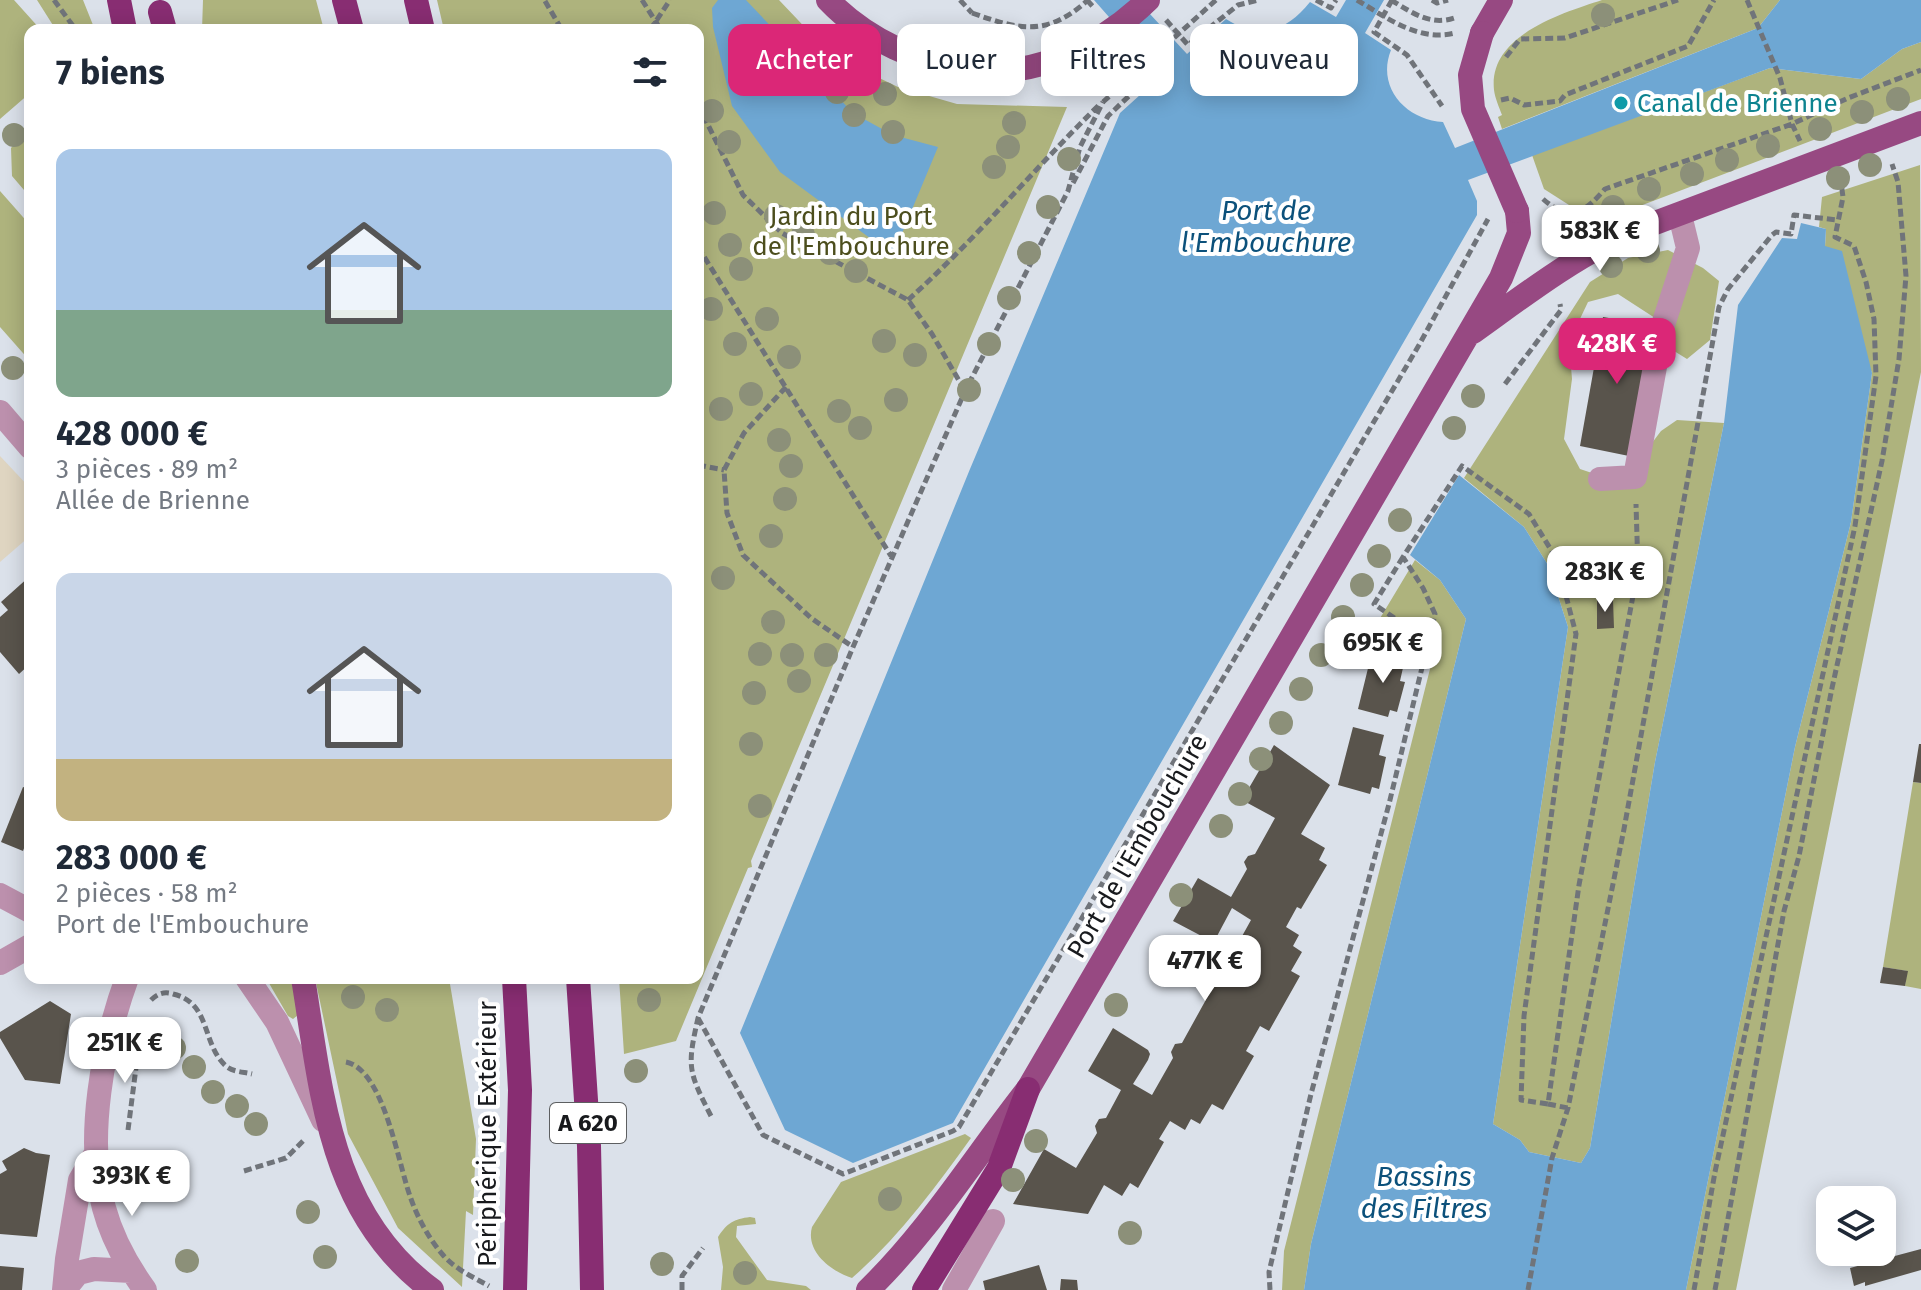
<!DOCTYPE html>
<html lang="fr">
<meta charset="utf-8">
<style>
body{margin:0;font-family:"Fira Sans",sans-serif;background:#f2f2f3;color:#1f2937;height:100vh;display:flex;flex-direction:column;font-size:30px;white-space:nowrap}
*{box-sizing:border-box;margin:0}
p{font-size:26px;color:#747a83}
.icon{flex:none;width:44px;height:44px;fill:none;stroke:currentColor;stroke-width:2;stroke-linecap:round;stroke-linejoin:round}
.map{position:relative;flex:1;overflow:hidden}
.drawer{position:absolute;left:24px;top:24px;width:680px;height:960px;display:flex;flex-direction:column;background:#fff;border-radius:16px;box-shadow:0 4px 20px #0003}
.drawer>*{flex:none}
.hud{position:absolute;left:728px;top:24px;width:760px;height:72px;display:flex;gap:16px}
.tools{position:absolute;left:1816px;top:1186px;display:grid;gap:16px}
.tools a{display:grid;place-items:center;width:80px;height:80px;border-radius:16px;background:#fff;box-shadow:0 4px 20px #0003;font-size:40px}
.price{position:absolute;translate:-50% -68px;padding:0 18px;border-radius:16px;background:#fff;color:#222;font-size:26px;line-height:52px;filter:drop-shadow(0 2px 4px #0008)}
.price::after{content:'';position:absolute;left:50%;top:48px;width:24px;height:18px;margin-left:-12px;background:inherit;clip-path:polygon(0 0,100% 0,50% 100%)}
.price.current{background:#db2777;color:#fff}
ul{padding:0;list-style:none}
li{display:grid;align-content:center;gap:16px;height:424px;padding:0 32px}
li span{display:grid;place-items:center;height:248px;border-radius:16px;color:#555}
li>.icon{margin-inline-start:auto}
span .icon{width:144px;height:144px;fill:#fffc;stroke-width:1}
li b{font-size:34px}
h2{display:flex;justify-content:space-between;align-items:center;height:96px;padding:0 32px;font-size:34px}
.chip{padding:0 28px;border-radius:16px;background:#fff;box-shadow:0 4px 20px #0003;font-size:28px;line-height:72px}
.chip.current{background:#db2777;color:#fff}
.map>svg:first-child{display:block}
</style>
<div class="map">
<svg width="1921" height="1290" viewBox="0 0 1921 1290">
<rect width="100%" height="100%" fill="#dbe1ea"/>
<path fill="#dfd5c1" d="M0,456L30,488V536L0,562Z"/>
<path fill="#aeb37d" d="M0,0H14L41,30H30V93L0,119Z
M37,0H83L95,30H56Z
M203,0H316L324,30H202Z
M437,0H779L816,39L852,65L898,87L957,104L1067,107L751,861L752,867L748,868L676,1041L624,1054L619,978H698V30H444Z
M1602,0H1780L1758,28L1502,129L1498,117L1502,115C1499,107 1495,98 1494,90C1488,35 1563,13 1602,0Z
M1921,42V99L1603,220L1583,205H1569L1544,189L1532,155L1770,68L1861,79L1902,49Z
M30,126V197L12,176L11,148Z
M1920,165L1921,372L1736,1290H1686L1795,747L1851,522L1872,373L1825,247L1826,229L1819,227L1822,197Z
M0,191L30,225V361L0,327Z
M1668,250L1703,268L1719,281L1710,340L1687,359L1666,346L1655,318L1618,294L1588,302L1569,342L1572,379L1564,439L1580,469L1601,476L1633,468L1661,431L1677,420L1724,423L1655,762L1590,1148L1581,1163L1529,1152L1520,1140L1493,1124L1568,627L1548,565L1524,527L1464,478L1590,282L1628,258Z
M1415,560L1440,580L1466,619L1311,1244L1304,1290H1282L1284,1251L1435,649L1373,630Z
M1913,782L1921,783V989L1905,986L1907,971L1883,967Z
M266,978H292L298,1015L293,1019L288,1016Z
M315,978H449L476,1139L473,1215L466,1211L462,1287L398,1228L348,1134Z
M965,1134L971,1138C936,1187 898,1238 852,1278C833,1272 805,1253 812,1227L841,1182Z
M750,1217L755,1218L756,1224L737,1226L736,1237L767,1280L806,1286L811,1290H721L723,1267L718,1237C727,1223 734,1219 750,1217Z"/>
<path fill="#6ea7d3" d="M718,0H746L853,113L893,135L938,147L893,255L780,172L732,106L713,27L712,8Z
M1094,0H1137L1187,54L1226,19C1259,40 1286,32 1310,2L1336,17L1346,0H1384L1365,33L1391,50C1376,87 1406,120 1443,122L1455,148L1758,28L1780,0H1921V42L1902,49L1861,79L1770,68L1468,180L1477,201V215L953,1123L853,1163L785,1130L740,1033L970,469L1120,113L1161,76Z
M1801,223L1826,229L1825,246L1842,251L1872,373L1851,522L1795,747L1686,1290H1304L1311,1244L1466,619L1440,580L1410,555L1459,475L1524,527L1548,565L1568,627L1493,1124L1520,1140L1529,1152L1581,1163L1590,1148L1655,762L1724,423L1738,305L1782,238L1797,239Z"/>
<path fill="#59544c" d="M1603,317L1655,326L1629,456L1580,446Z
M30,576V664L19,674L0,652V617L8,610L1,602Z
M1597,600H1613L1614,628L1597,629Z
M1372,652L1405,659L1400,681L1405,682L1397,712L1390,710L1388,717L1358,709Z
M1353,727L1384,735L1379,755L1386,757L1379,789L1372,787L1370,794L1338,785Z
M1919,744H1921V783L1913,782Z
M1274,745L1330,785L1301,834L1325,848L1319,860L1327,865L1301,909L1297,907L1286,927L1299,935L1293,946L1302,952L1291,971L1300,976L1269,1031L1260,1026L1246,1051L1254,1056L1223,1110L1212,1104L1200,1124L1191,1119L1185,1130L1170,1121L1159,1139L1164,1142L1138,1188L1130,1183L1122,1196L1104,1185L1088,1214L1013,1204L1044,1149L1076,1168L1097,1133L1095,1126L1099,1119L1106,1118L1121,1090L1088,1071L1113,1028L1148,1050L1150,1054L1148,1060L1133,1084L1152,1095L1173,1058L1171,1052L1175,1044L1182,1043L1208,996L1223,970L1220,963L1228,955L1231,956L1251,920L1232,908L1216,938L1211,941L1173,921L1198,878L1231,897L1247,869L1244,862L1248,856L1255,854L1275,818L1242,800Z
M23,787L30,789V832L23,851L1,842Z
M1883,967L1908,971L1905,986L1880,983Z
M50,1001L71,1014L60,1084L25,1080L0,1038V1032Z
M24,1148L36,1153L50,1155L37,1237L0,1234V1174L7,1170L2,1161Z
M1921,1249V1270L1865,1286V1282L1854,1286L1850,1268Z
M1039,1265L1047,1290H985L983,1281Z
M0,1266L24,1268L22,1290H0Z
M1061,1279L1077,1280L1078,1290H1060Z"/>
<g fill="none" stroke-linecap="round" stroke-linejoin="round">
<path stroke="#70747a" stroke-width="5" stroke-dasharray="8 4" stroke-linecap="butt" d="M54,0L76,30
M642,0L661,30
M960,0L972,13
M1087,0L1095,9
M1316,0L1331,8L1336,0
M1392,0L1374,32L1407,55L1442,106
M1432,0L1437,3L1448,0
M1747,0L1780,78L1792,124L1800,141
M545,1L562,30
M1166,20L1188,45L1238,5L1259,0
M650,30L670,0
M1506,57L1520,39L1565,38L1678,0
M1501,100L1510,98L1524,105L1560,101L1565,95L1688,46L1714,0
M698,105L743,195L782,233L908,300L932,334L965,391
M1073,183L1108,116L1153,73L1131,49
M1543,199C1570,223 1584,213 1605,189L1792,124L1848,98L1921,70
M698,247L891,556
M908,300C976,239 1034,169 1099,105
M1505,384L1561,310L1560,304
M786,387L744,433L724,470L727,513L743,555L811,618L853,647
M698,465L724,470
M1403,557L1374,604L1428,641
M151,1000C157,994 164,991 173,994C212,1003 201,1045 227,1067C234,1072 244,1072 252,1074
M698,1018L763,1135L843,1174L953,1131L959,1127L1419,345L1488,219
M346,1062C384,1070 398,1163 410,1196C417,1217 429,1239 443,1255C455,1269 473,1277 489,1286
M1548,1104L1568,1108
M711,1116C688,1071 687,1067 698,1018L853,647L965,391L1068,191L1080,147L1103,102
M128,1130L138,1052
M244,1171L286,1158L305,1139
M682,1290V1276L703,1248
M1270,1290L1269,1272L1311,1094L1389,804L1435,614L1423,588L1403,557L1462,466L1529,514L1556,558L1576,634L1524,1016L1521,1100L1548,1104L1579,885L1638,569L1636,504
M1528,1290L1552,1158L1568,1108L1624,829L1719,307L1728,289L1772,235L1776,232L1791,234L1794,215L1837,220
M1694,1290L1715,1172L1855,526L1876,376L1874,319L1866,282L1854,246L1835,237L1843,197L1841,182
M1715,1290L1784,911L1799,856L1832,688L1882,461L1899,359L1906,276L1898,182L1892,164"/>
<path stroke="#bc90ad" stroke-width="24" d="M0,412L30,447
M1600,479L1635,477L1662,328L1688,248L1680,215
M0,895L30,911
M0,963L30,946
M127,978C103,1044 85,1139 104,1208C112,1238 127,1265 145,1290
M247,978L277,1022L323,1120
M65,1289L78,1273L94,1269L131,1271
M64,1290L67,1259L80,1180L96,1153
M954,1290L993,1221"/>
<path stroke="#974982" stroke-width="24" d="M828,0C865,39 921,65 974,71
M1482,33L1501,0
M1473,332C1522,297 1568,261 1623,235L1921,123
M303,978C322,1094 329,1214 432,1290
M868,1290C930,1230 975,1156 1028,1089L1501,278L1519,233L1517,211"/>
<path stroke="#882d72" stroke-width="24" d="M119,0L125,30
M344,0L352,30
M416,0L423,30
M160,12L165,30
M514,978L520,1090L515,1290
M578,978L589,1146L592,1290
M924,1290L999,1168L1028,1089"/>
<path stroke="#70747a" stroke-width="5" stroke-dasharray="8 4" stroke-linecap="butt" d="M1357,0C1387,18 1419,42 1455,33
M1391,0C1413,13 1431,27 1457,17
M972,13C1020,30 1047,37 1088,0
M1103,102L1216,0"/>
<path stroke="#974982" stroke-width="24" d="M1482,33L1470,75L1473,109L1517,211
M974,71C1038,77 1103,44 1148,0"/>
</g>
<g fill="#8c9079">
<circle cx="1603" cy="15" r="12"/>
<circle cx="824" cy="71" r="12"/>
<circle cx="837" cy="92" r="12"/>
<circle cx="885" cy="94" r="12"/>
<circle cx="1898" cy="99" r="12"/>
<circle cx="712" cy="111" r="12"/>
<circle cx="1862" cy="112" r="12"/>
<circle cx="854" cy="115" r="12"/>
<circle cx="1014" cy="123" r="12"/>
<circle cx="1820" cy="129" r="12"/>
<circle cx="893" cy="132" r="12"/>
<circle cx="14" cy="135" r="12"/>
<circle cx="729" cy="142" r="12"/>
<circle cx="1768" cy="146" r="12"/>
<circle cx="1008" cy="147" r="12"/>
<circle cx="1069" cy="159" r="12"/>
<circle cx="1727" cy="160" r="12"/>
<circle cx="1870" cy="165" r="12"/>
<circle cx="994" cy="167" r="12"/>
<circle cx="1692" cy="174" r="12"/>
<circle cx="1838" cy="178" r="12"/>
<circle cx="1649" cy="189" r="12"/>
<circle cx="1048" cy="207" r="12"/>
<circle cx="1613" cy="207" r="12"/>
<circle cx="714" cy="213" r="12"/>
<circle cx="776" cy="216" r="12"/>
<circle cx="803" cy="235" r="12"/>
<circle cx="730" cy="245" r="12"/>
<circle cx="1648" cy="251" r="12"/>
<circle cx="830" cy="253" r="12"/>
<circle cx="1029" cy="253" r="12"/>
<circle cx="1611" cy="266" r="12"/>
<circle cx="741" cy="269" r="12"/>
<circle cx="856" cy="271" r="12"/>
<circle cx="1009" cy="298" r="12"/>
<circle cx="711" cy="309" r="12"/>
<circle cx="767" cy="319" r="12"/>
<circle cx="884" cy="341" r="12"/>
<circle cx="735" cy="344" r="12"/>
<circle cx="989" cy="344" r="12"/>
<circle cx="915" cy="355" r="12"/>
<circle cx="789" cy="357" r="12"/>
<circle cx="13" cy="368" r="12"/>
<circle cx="969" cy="390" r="12"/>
<circle cx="751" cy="394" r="12"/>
<circle cx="1473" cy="396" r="12"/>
<circle cx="896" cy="400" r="12"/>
<circle cx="721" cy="409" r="12"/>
<circle cx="839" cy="411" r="12"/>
<circle cx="860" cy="428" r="12"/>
<circle cx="1454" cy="428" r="12"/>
<circle cx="779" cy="440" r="12"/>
<circle cx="791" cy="466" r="12"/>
<circle cx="785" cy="499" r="12"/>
<circle cx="1400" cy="520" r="12"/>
<circle cx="771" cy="536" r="12"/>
<circle cx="1379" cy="556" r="12"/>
<circle cx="723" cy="578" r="12"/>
<circle cx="1362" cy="585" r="12"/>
<circle cx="1343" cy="617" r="12"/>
<circle cx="773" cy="622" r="12"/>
<circle cx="760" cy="654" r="12"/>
<circle cx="792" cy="655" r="12"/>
<circle cx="826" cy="655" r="12"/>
<circle cx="1321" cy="655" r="12"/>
<circle cx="799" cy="681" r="12"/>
<circle cx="1301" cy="689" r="12"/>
<circle cx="754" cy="693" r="12"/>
<circle cx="1281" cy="723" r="12"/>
<circle cx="751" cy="744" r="12"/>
<circle cx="1261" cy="759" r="12"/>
<circle cx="1240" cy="794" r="12"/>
<circle cx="760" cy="806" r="12"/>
<circle cx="1221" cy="826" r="12"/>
<circle cx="1181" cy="895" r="12"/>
<circle cx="353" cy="997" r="12"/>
<circle cx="649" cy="1000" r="12"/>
<circle cx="1116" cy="1005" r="12"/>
<circle cx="387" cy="1010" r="12"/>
<circle cx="155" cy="1032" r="12"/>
<circle cx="174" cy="1048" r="12"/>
<circle cx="194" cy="1067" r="12"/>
<circle cx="636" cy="1071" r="12"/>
<circle cx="213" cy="1092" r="12"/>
<circle cx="237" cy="1106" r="12"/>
<circle cx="256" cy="1124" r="12"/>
<circle cx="1036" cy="1141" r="12"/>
<circle cx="1013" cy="1180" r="12"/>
<circle cx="890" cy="1199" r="12"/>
<circle cx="308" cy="1212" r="12"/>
<circle cx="1130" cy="1233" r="12"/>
<circle cx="325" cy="1257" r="12"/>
<circle cx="187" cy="1261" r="12"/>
<circle cx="662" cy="1264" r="12"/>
<circle cx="745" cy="1273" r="12"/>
</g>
<circle fill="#0f9aa8" stroke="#fff" stroke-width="3" cx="1621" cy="103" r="8"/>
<g text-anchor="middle" stroke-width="8" stroke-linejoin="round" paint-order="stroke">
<rect fill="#fff" stroke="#5d5f61" stroke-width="2" x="550" y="1103" width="76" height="40" rx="6"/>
<g font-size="24" font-weight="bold" fill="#181a1d">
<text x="588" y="1131">A 620</text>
</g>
<g font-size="26" fill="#0d838f" stroke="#fff" text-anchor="start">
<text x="1637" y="112">Canal de Brienne</text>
</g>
<g font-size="26" fill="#4c4e1d" stroke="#fff">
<text x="851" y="225">Jardin du Port<tspan x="851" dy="30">de l'Embouchure</tspan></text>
</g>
<g font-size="26" fill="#181a1d" stroke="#fff">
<text transform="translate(1137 846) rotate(-60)" y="9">Port de l'Embouchure</text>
<text transform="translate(487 1134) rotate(-90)" y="9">Périphérique Extérieur</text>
</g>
<g font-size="28" font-style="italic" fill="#0c517b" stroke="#fff">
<text x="1266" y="220">Port de<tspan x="1266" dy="32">l'Embouchure</tspan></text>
<text x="1424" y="1186">Bassins<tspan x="1424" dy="32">des Filtres</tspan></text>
</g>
</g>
</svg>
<div class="tools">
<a><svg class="icon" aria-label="layers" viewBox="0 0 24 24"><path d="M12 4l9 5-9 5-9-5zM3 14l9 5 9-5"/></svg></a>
</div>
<b class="price" style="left:1600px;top:273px">583K €</b>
<b class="price current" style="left:1617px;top:386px">428K €</b>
<b class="price" style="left:1605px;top:614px">283K €</b>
<b class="price" style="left:1383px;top:685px">695K €</b>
<b class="price" style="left:1205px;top:1003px">477K €</b>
<b class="price" style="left:125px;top:1085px">251K €</b>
<b class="price" style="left:132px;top:1218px">393K €</b>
<div class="hud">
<a class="chip current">Acheter</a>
<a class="chip">Louer</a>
<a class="chip">Filtres</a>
<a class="chip">Nouveau</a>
</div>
<section class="drawer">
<h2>7 biens<svg class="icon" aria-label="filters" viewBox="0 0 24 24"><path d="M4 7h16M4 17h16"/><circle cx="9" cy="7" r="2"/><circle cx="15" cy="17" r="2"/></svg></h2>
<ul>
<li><span style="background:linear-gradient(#a9c7e8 65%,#7fa58c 0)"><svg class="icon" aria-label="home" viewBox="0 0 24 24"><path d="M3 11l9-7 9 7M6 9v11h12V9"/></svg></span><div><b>428 000 €</b><p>3 pièces · 89 m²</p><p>Allée de Brienne</p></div></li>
<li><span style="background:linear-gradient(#c9d6e8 75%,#c2b280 0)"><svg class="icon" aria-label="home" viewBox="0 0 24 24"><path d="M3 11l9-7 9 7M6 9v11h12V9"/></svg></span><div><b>283 000 €</b><p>2 pièces · 58 m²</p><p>Port de l'Embouchure</p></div></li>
</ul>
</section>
</div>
